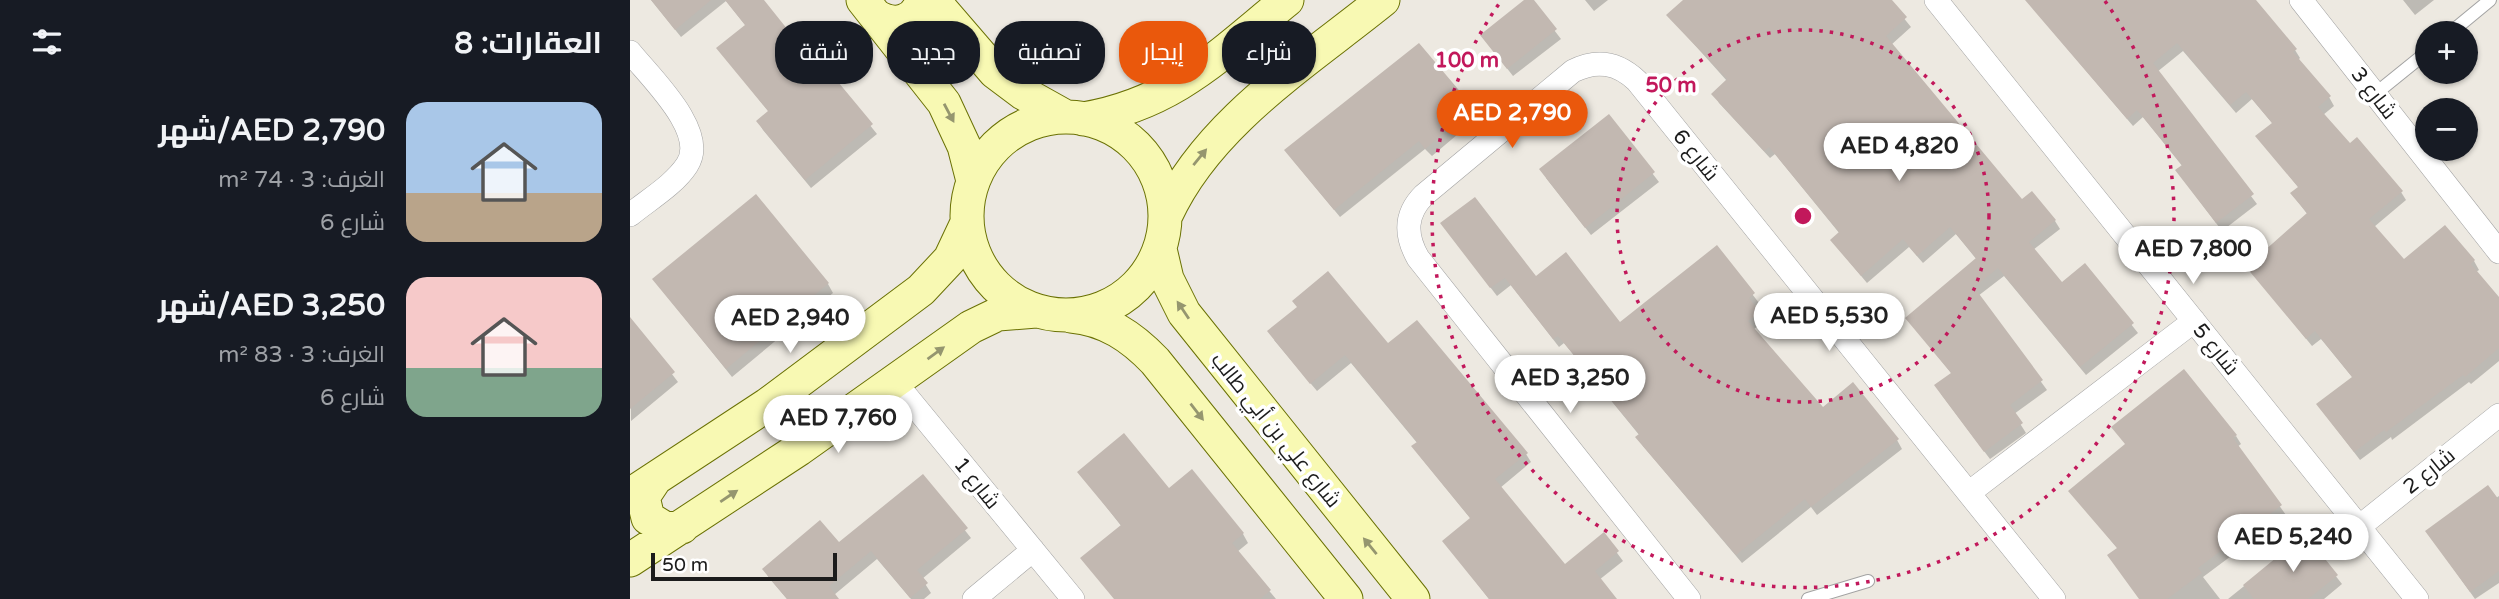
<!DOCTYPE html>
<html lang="ar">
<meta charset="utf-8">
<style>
body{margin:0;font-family:"Varela Round",Cairo,sans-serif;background:#242831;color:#f1f3f6;direction:rtl;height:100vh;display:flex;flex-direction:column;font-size:26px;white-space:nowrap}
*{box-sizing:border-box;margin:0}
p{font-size:23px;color:#9ea1a6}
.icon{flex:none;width:38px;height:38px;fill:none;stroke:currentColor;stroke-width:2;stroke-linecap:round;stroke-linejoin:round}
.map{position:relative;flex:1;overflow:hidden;direction:ltr}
.sheet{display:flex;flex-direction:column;background:#171b24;width:630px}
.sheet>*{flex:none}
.guide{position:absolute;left:21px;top:21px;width:665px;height:63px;direction:rtl;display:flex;gap:14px}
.buttons{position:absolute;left:1785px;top:21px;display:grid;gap:14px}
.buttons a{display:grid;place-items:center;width:63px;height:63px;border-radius:50%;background:#171b24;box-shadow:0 2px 5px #0004;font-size:35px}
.scale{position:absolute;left:21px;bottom:18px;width:186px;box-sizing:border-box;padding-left:7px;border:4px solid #1c1c1c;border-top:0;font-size:19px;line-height:24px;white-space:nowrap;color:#1c1c1c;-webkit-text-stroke:5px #fff;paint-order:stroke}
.price{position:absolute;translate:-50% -60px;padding:0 16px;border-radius:24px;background:#fff;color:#222;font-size:23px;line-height:46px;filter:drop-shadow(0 2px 4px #0008)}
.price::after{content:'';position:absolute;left:50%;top:42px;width:21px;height:16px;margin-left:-10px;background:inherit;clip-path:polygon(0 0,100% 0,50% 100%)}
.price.current{background:#ea580c;color:#fff}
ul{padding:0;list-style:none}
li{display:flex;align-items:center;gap:21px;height:175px;padding:0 28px}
li span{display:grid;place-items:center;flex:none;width:196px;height:140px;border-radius:21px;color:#555}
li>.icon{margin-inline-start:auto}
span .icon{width:84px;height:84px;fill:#fffc;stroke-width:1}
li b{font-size:30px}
h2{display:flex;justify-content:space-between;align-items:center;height:84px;padding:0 28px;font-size:30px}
.pill{padding:0 24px;border-radius:28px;background:#171b24;box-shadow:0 2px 5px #0004;font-size:24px;line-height:63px}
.pill.current{background:#ea580c;color:#fff}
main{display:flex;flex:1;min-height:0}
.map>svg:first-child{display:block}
</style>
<main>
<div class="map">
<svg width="1869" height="599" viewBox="0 0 1869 599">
<rect width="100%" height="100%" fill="#ede9e1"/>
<path fill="#0003" d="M21,0H132L161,36L166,44L162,47L185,75L194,68L247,134L181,188L133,130L128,121L139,112L89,49L116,26L96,1L51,37Z
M897,0H901L931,39L883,76L858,44Z
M955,0H978L964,11Z
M1055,0H1259L1281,27L1261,45L1392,202L1425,221L1430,229L1403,250L1432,285L1455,266L1508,333L1456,375L1374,276L1348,296L1417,390L1384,414L1396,433L1360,459L1311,394L1322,374L1277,318L1347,260L1326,234L1293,263L1279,247L1237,283L1202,241L1210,234L1145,154L1140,158L1089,103L1084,94L1097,81L1039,16Z
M1396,0H1623L1665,50L1670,58L1668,60L1699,97L1704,106L1693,115L1720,145L1771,192L1776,200L1744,227L1774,262L1815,228L1844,261L1849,270L1846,272L1869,300V361L1841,384L1839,382L1762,440L1761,437L1730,460L1694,413L1723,378L1691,339L1682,346L1618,267L1678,215L1662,194L1669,188L1628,137L1643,124L1622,99L1606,113L1553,51L1527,72L1627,204L1592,231L1553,179V167L1513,117L1503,126Z
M1773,0H1804L1785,15Z
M842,109L847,118L802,156L795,149L710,217L662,159Z
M978,116L1029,182L961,235L916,178Z
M818,232L990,324L1087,248L1129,303L1124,307L1134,321L1123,330L1192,409L1267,440L1272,449L1187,515L1181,507L1112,563L1013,446L1010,436L934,343L929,347L881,285L867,296Z
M24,280L198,284L203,293L102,377Z
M6,327L48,382L1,421L0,332Z
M644,340L758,346L896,454L901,462L870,488L934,566L973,534L993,561L969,580L984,599H859L814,541L841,519L789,455L784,447L788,444L721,363L687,391Z
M1606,436L1611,444L1607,447L1656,515L1573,577L1590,599H1510L1479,556L1488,549L1441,491Z
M449,472L539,490L562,472L613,534L618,543L607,552L646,599H485L453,559L492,527Z
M292,476L341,538L292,579L301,593L294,599H281L247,559L204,595L207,599H157L139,578L134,569L208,545Z
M1869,496V583L1845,599L1803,540Z
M1675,537L1712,584L1694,599H1598Z"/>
<path fill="#c2b8b1" d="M21,0H81L45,30Z
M95,0H134L162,35L157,39L185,72L194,65L243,124L175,180L126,121L138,111L86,48L115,25Z
M894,0H904L927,29L877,69L850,35Z
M1053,0H1262L1277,17L1256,36L1392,199L1402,191L1426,220L1399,242L1432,282L1455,263L1504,323L1450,367L1368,268L1344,287L1413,380L1380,405L1393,423L1354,452L1304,385L1321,373L1275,318L1346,258L1320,227L1287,256L1273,239L1231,276L1200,240L1209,232L1139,147L1134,151L1081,94L1097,79L1036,15Z
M1395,0H1626L1667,49L1663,52L1701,96L1688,107L1720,143L1727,137L1773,191L1739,219L1774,259L1815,225L1845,260L1841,264L1869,297V348L1835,377L1833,375L1756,432L1754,430L1724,452L1686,404L1722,377L1685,331L1676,339L1616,267L1677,213L1660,193L1668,187L1625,136L1642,123L1616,92L1600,105L1547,43L1523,63L1624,194L1586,223L1545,170L1552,165L1507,110L1497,119Z
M789,43L844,108L795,149L789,141L704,210L654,150Z
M979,114L1025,172L955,228L909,169Z
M126,194L199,283L96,369L22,279Z
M845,197L906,276L936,252L990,322L1087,245L1125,293L1119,298L1130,312L1118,321L1193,407L1223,382L1269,439L1181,507L1175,499L1106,555L1005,437L1009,434L928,336L923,339L875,278L860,288L810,223Z
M698,271L758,343L787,320L898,453L865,479L935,564L974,532L989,551L965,571L987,599H859L812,541L840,518L781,446L787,442L715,355L680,384L637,331L667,307L662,301Z
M0,317L45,372L0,409Z
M1554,369L1607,435L1603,438L1652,505L1568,568L1572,573L1537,599H1509L1477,555L1487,548L1438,491L1495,444L1481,427Z
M494,433L539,488L562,469L614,533L602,543L641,590L630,599H484L450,558L491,525L447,472Z
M293,474L338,528L287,570L298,583L280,598L241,551L199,586L209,599H157L132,569L190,520L209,542Z
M1858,485L1869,500V571L1840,592L1795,531Z
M1675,534L1708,575L1678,599H1624L1613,585Z"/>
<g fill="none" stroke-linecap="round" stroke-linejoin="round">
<g stroke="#a3a3a3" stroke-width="14">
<path id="lane" d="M1820,33L1860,0
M1745,94L1797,52
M1178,599L1238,581"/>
</g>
<g stroke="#a3a3a3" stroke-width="24">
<path id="street" d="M1306,0L1787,599
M1671,0L1869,252
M0,52C20,77 79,132 57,165C44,185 18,200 0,215
M265,382L443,599
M1340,492L1564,321
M1729,527L1869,415
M344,599L403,550
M1059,599L788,258C775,235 775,214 794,195L943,71C967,59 988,63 1007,81L1424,599"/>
</g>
<g stroke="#6a7104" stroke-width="35">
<path id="secondary" d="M233,0L314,103L334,146L343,181
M303,0L365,72L393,93L436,117
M246,16C265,28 286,22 292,0
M337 216a99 99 0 1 1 198 0a99 99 0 1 1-198 0Z
M453,119C543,104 589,55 657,0
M536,215C578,123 675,63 753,0
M530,249L537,279L554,313L783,599
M441,316C476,319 502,337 525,361L716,599
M25,479L13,497L18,518L36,529L52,527
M0,495L137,405L291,290L320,259L336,225
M0,560L169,449L341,327L368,314L406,311"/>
</g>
<use href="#lane" stroke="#fff" stroke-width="12"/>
<use href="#street" stroke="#fff" stroke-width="23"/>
<use href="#secondary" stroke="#f8f9b3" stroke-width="33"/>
</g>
<defs><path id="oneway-solid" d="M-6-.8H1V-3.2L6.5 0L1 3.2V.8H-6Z" transform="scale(1.75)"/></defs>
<g fill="#95966f">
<use href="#oneway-solid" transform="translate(319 113) rotate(62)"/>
<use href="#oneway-solid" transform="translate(570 157) rotate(-51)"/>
<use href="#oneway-solid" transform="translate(553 310) rotate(-124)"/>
<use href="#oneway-solid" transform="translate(306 353) rotate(-36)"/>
<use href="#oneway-solid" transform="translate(567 412) rotate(52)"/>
<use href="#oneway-solid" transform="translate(99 496) rotate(-34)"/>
<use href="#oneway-solid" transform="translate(740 546) rotate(-129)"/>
</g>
<g fill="none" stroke="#c2185b" stroke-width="3.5" stroke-dasharray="3.5 7">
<circle cx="1173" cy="216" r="186"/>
<path d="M1475 1A371 371 0 1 1 871 1"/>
</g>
<g text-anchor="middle" stroke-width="7" stroke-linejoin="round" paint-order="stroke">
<g font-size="21" fill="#1c1c1c" stroke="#fff">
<text transform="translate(1744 93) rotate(52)" y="7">شارع 3</text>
<text transform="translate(1066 155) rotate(51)" y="7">شارع 6</text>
<text transform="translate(1586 349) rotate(51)" y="7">شارع 5</text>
<text transform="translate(646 430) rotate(51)" y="7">شارع علي بن أبي طالب</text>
<text transform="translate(1799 471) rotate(-39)" y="7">شارع 2</text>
<text transform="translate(347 483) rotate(51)" y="7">شارع 1</text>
</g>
</g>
<circle cx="1173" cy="216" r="10" fill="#c2185b" stroke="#fff" stroke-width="3.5"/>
<g font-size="21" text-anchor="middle" font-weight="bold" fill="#c2185b" stroke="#fff" stroke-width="7" stroke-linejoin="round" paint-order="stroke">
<text x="837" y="67">100 m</text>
<text x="1041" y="92">50 m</text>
</g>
</svg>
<div class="buttons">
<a>+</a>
<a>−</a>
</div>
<div class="scale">50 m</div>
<b class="price current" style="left:882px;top:150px">AED 2,790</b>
<b class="price" style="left:1269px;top:183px">AED 4,820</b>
<b class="price" style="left:1563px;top:286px">AED 7,800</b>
<b class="price" style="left:1199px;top:353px">AED 5,530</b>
<b class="price" style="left:160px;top:355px">AED 2,940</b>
<b class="price" style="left:940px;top:415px">AED 3,250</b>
<b class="price" style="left:208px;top:455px">AED 7,760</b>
<b class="price" style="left:1663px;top:574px">AED 5,240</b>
<div class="guide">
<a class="pill">شراء</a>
<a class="pill current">إيجار</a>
<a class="pill">تصفية</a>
<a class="pill">جديد</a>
<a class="pill">شقة</a>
</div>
</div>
<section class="sheet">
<h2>العقارات: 8<svg class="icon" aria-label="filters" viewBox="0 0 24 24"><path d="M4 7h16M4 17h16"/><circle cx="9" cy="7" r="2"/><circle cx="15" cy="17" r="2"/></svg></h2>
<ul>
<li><span style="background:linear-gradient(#a9c7e8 65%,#b9a48a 0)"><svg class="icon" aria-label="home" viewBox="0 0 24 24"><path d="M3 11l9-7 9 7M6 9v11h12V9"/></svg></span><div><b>AED 2,790/شهر</b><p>الغرف: 3 · 74 m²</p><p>شارع 6</p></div></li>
<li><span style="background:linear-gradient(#f6c9c9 65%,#7fa58c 0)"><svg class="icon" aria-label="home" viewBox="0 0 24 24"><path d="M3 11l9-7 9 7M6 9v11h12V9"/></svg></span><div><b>AED 3,250/شهر</b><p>الغرف: 3 · 83 m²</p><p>شارع 6</p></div></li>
</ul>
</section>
</main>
